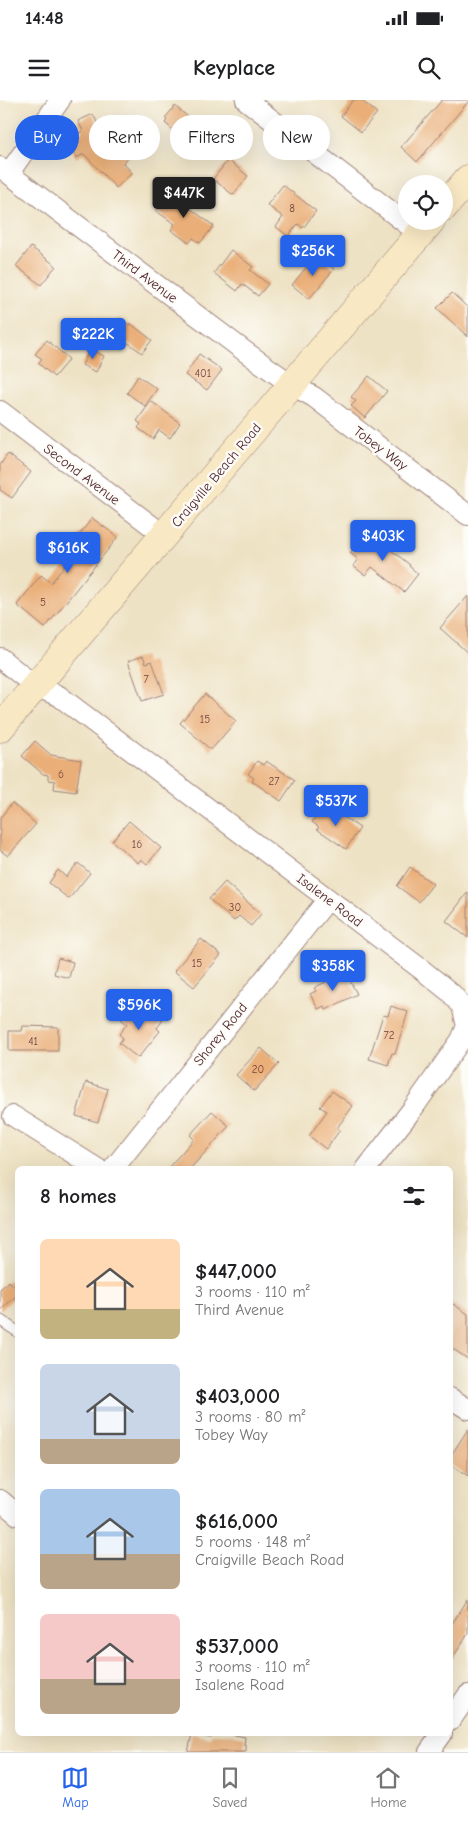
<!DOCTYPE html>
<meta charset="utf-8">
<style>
body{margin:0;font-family:"Comic Neue",sans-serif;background:#f6f6f6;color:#202124;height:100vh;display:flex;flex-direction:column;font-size:19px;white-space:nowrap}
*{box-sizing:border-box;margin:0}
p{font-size:16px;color:#757577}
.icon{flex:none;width:28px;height:28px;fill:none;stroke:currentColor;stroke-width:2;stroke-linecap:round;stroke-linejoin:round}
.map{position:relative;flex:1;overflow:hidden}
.panel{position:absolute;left:15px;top:1066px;width:438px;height:570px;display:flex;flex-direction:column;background:#fff;border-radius:8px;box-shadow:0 5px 20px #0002}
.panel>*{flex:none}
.banner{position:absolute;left:15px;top:15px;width:439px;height:45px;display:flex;gap:10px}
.fabs{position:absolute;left:398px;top:75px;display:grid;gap:10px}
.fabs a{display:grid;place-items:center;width:55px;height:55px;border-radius:50%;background:#fff;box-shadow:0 5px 20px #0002;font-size:25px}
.price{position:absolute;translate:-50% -42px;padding:0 11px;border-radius:5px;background:#2563eb;color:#fff;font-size:16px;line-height:32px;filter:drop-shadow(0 1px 2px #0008)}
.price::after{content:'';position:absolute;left:50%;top:30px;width:15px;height:11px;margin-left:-8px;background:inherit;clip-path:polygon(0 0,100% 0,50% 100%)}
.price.selected{background:#222;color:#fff}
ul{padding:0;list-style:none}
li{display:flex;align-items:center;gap:15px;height:125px;padding:0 25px}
li span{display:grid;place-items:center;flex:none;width:140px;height:100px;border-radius:8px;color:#555}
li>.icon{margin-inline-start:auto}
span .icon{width:60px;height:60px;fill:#fffc;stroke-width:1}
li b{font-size:21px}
h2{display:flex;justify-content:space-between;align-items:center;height:60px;padding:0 25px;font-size:21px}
.tag{padding:0 18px;border-radius:22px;background:#fff;box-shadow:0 5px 20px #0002;font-size:18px;line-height:45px}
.tag.selected{background:#2563eb;color:#fff}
.status{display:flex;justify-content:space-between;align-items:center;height:35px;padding:0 25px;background:#fff;direction:ltr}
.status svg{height:14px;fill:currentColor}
header{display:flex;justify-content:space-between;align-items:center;height:65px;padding:0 25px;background:#fff;font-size:22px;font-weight:700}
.tabs{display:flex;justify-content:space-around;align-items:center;height:70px;border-top:1px solid #e0e0e0;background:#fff;font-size:14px;color:#757577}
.tabs a{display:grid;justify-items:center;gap:2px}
.tabs .selected{color:#2563eb}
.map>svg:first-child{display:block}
</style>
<div class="status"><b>14:48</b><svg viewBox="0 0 49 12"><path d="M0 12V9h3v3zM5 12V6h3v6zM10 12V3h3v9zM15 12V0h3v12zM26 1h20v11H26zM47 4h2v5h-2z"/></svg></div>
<header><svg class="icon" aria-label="menu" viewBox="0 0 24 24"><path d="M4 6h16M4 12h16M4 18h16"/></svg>Keyplace<svg class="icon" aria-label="search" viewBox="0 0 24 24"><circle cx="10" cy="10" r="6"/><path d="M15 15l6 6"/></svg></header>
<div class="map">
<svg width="468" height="1652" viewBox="0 0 468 1652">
<rect width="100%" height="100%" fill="#fdfcf7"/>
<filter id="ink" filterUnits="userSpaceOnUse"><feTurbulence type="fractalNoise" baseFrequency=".02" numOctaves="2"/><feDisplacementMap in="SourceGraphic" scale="10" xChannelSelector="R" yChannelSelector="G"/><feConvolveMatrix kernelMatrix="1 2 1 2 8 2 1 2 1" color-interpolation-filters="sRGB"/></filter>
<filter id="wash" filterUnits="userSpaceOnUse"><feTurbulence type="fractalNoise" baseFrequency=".0096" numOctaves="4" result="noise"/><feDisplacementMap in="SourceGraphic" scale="20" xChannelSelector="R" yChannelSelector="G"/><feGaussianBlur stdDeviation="1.12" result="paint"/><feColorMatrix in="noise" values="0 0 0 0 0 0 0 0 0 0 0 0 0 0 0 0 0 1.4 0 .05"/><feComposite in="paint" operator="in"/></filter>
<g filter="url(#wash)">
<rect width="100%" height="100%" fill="#eee2c4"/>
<g id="blocks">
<path fill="#eaaf78" d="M353,0H361L377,13L361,32L341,16Z
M442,0H468V2L417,62L401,47Z
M175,6L201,28L188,43L165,23L167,20L165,18Z
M93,14L109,47L113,45L116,49L134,30L145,40L123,63L132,73L116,88L84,54L76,58L67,38L83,31L78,21Z
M228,60L248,76L233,95L213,79Z
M283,85L316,111L303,128L298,124L288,136L276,127L283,117L267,105Z
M172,90L189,102L187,106L214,126L200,143L193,138L189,143L171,130L175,124L156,111Z
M31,147L56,166L41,185L16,166Z
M231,150L253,167L250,170L268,184L258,196L242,184L237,191L214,173Z
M316,155L334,169L309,199L292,185Z
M452,193L468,208V237L437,208Z
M120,219L129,225L130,223L152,240L142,253L112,231Z
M47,240L69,259L54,277L38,263L42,259L35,254Z
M90,249L104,256L96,272L82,265Z
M199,254L222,270L207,290L185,275Z
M138,276L157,289L145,306L127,293Z
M369,276L387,291L365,318L351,306L356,301L351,297Z
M151,301L180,323L170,338L159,330L153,339L138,328L141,324L137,321Z
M8,354L31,372L12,398L0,390V365Z
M92,418L118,437L45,528L17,505L41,475L51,483L76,451L70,447Z
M367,431L410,465L409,466L418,474L404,492L372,467L365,475L353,466L358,459L350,453Z
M468,496V553L440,528Z
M143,556L146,563L152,561L164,594L142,601L128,561Z
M205,594L236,621L211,650L180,623Z
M35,641L51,655L81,660L76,692L54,689L55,681L48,680V675L43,674L22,656Z
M257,661L263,665L266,661L295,680L281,701L252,681L254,678L248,674Z
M12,703L36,724L8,756L0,750V718Z
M322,708L329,713L331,709L360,728L346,749L317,729L319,727L312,722Z
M129,721L161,748L147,764L141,759L138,763L112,741Z
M78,763L90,773L69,799L49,783L58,770L66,777Z
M410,767L433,784L419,802L397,786Z
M225,782L261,814L251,826L239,816L234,821L209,799Z
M468,792V838L446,821Z
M201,839L221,855L194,887L174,871Z
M58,858L73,862L69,878L54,874Z
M345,872L357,894L326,910L324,906L318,909L310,894L316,891L314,888Z
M391,906L408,912L395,954L392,953L388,965L369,959L383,915L388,916Z
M131,907L143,917L150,909L163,920L157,928L160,931L138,958L119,943L123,938L119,934L127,924L121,919Z
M23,926L58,927V951H9V931H22Z
M261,948L279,964L254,991L236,975Z
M86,982L108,989L98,1022L76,1016Z
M332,991L353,1006L337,1028L340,1030L326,1049L309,1036L327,1011L320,1007Z
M212,1011L229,1026L190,1069H167L194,1039L190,1035Z
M9,1181L18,1190V1194L0,1211V1189Z
M450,1202L468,1214V1259L450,1247Z
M468,1329V1376L450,1364V1357Z
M468,1499V1534L450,1562V1527Z
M192,1634L211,1638L212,1634H230L245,1637L244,1646H246V1652H188Z"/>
</g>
</g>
<g filter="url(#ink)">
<use href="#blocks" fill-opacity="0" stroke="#9c8078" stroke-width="1"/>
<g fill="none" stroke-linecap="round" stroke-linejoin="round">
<g stroke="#9c8078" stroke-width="12">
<path id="service" d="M0,1220L18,1232"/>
</g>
<g stroke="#9c8078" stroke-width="22">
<path id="minor" d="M246,0L420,134
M0,67L247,253L292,285L314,297L468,415
M9,73L60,0
M0,311L165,436
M0,558L35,586L59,596L421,869L451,893L462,906L467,926L461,940L414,1007L366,1069
M13,1016L98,1069
M113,1069L328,799
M450,1298L468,1309
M0,1400L18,1415
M450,1621L468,1595
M429,1652L442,1634"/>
</g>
<g stroke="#9c8078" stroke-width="29">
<path id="secondary" d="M444,107L468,79
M0,628L431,121"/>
</g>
<use href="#service" stroke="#fff" stroke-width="10"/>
<use href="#minor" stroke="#fff" stroke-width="20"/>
<use href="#secondary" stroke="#f8e8c3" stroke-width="28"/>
</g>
</g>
<g text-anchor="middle" stroke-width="5" stroke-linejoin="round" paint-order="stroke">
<g font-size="11" fill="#72433e">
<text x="292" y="112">8</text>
<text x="203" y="277">401</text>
<text x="43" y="506">5</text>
<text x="146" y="583">7</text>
<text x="205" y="623">15</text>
<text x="61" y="678">6</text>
<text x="274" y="685">27</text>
<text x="137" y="748">16</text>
<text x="235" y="811">30</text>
<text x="197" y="867">15</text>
<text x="389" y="939">72</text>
<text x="33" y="945">41</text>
<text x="258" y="973">20</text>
</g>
<g font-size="14" fill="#4a1f2b" stroke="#fdfcf7">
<text transform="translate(145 176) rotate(37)" y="5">Third Avenue</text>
<text transform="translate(381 348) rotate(37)" y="5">Tobey Way</text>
<text transform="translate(82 374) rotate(37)" y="5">Second Avenue</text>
<text transform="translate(216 375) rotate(-50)" y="5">Craigville Beach Road</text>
<text transform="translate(330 800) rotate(37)" y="5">Isalene Road</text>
<text transform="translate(220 934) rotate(-51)" y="5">Shorey Road</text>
</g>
</g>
</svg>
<div class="fabs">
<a><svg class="icon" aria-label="locate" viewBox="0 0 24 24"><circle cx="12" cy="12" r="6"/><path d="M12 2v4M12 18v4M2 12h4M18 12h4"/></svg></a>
</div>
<b class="price selected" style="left:184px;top:119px">$447K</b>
<b class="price" style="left:313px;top:177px">$256K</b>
<b class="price" style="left:93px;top:260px">$222K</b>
<b class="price" style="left:383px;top:462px">$403K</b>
<b class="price" style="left:68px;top:474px">$616K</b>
<b class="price" style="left:336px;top:727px">$537K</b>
<b class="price" style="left:333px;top:892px">$358K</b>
<b class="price" style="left:139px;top:931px">$596K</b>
<div class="banner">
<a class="tag selected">Buy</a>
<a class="tag">Rent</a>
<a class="tag">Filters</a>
<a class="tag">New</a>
</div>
<section class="panel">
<h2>8 homes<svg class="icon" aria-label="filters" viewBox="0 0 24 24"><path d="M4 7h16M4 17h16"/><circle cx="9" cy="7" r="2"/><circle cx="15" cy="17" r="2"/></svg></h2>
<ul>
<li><span style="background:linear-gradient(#ffd9b3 70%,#c2b280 0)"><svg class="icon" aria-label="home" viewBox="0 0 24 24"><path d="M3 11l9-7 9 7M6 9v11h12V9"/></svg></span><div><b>$447,000</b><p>3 rooms · 110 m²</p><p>Third Avenue</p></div></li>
<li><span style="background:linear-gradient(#c9d6e8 75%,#b9a48a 0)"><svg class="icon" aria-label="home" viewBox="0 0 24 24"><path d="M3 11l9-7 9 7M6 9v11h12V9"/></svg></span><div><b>$403,000</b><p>3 rooms · 80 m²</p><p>Tobey Way</p></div></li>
<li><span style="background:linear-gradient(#a9c7e8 65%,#b9a48a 0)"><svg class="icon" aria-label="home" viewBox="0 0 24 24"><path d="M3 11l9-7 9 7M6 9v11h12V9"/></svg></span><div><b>$616,000</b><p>5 rooms · 148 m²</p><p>Craigville Beach Road</p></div></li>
<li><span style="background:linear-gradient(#f6c9c9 65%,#b9a48a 0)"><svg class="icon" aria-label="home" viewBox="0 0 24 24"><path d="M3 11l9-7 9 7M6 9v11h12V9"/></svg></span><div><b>$537,000</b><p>3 rooms · 110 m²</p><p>Isalene Road</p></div></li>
</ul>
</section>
</div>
<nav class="tabs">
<a class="selected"><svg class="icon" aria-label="map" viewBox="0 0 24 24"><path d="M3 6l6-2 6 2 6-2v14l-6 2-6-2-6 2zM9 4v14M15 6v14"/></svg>Map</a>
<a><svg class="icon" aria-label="saved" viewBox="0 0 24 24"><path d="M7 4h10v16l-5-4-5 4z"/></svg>Saved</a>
<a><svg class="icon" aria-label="home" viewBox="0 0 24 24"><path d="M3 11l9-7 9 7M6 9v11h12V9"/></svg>Home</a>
</nav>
